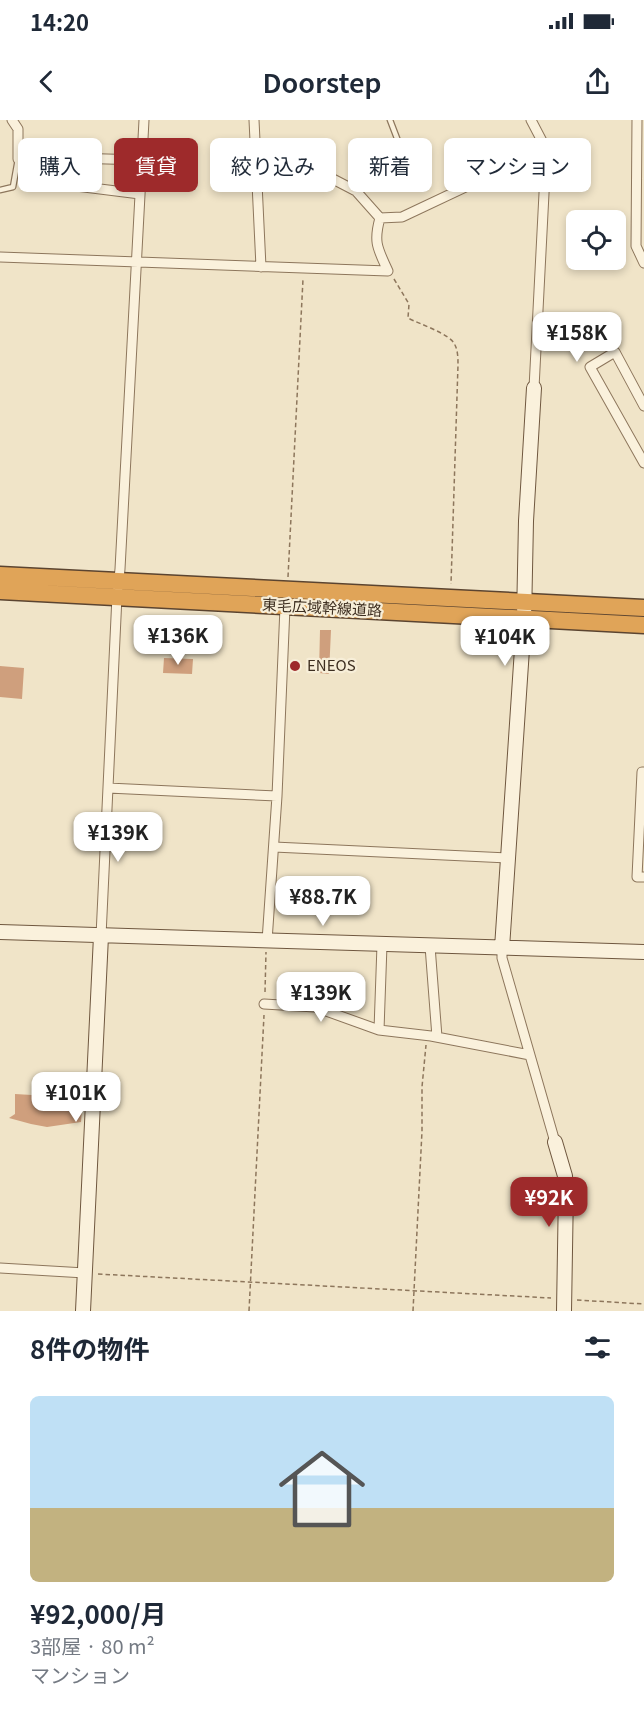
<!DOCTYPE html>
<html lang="ja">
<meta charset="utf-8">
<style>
body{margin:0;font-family:Georgia,"Noto Sans JP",serif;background:#f6f6f7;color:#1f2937;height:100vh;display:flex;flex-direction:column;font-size:22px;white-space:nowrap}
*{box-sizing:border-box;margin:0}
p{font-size:20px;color:#747a83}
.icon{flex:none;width:33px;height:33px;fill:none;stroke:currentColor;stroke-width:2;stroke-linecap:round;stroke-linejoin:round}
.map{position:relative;height:1191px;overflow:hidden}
.details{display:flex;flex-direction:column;background:#fff;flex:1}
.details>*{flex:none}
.hud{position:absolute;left:18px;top:18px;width:609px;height:54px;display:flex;gap:12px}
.controls{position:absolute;left:566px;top:90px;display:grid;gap:12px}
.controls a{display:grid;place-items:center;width:60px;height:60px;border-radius:9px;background:#fff;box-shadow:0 3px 9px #0003;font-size:30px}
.price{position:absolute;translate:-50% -51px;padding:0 14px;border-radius:12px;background:#fff;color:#222;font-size:20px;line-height:39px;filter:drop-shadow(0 2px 3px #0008)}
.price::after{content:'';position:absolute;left:50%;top:36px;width:18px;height:14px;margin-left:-9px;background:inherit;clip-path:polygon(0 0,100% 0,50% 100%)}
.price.current{background:#9e2a2b;color:#fff}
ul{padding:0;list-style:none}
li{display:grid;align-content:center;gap:12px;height:318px;padding:0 30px}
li+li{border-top:2px solid #e0e1e3}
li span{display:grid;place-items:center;height:186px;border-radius:9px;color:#555}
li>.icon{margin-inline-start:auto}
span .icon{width:108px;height:108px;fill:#fffc;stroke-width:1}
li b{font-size:26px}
h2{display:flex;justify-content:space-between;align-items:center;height:72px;padding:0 30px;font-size:26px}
.chip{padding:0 21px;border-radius:9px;background:#fff;box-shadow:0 3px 9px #0003;font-size:21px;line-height:54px}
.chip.current{background:#9e2a2b;color:#fff}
.status{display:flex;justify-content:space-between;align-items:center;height:42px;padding:0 30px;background:#fff;direction:ltr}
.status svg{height:16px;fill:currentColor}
header{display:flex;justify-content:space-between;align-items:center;height:78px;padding:0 30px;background:#fff;font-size:27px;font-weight:600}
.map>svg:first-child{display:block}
</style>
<div class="status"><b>14:20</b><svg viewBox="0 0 49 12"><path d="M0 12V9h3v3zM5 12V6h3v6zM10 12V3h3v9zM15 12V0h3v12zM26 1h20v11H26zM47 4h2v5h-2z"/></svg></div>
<header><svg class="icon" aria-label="back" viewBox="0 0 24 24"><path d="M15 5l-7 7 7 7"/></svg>Doorstep<svg class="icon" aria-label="share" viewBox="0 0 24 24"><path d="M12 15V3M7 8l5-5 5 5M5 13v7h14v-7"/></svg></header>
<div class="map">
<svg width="644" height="1191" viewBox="0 0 644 1191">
<rect width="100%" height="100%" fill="#f0e4c8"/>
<path fill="#cf9f7d" d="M320,510H331L329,554L319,553Z
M164,538L193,539L192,554L163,553Z
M0,546L24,548L22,579L0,577Z
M15,974L49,976V981H57V988L82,989L81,1002L47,1007L31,1004L9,998L15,994Z"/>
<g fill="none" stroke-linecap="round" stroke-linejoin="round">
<g stroke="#8d765c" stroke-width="7">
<path id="lane" d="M390,0L408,47
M0,70L13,67L18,39"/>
</g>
<g stroke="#8d765c" stroke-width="11">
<path id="street" d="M12,0L18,9V39L72,38L70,60L76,66L140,74
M254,0L261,147
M531,0L542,21L545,54L534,268
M637,0L636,126L644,143
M72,38L142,40
M256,64L294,52L331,58L356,71L380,98L402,97L544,30
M0,137L388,151C378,129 373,123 380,98
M644,286L615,232L590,247L644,343
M644,652H642L637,757H644
M108,668L277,676
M274,727L508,738
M101,816L117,476L120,449L144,0
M267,821L277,676L285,487
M382,825L379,910L431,916L530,935
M430,826L437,917
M502,828V838L555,1022
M264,884L315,887L379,910
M0,1148L85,1153"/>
</g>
<g stroke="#6f573f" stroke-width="16">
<path id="secondary" d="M0,812L644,832
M502,828L524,499L526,401L534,268
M555,1022L565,1056L566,1069L564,1191
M83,1191L101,816"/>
</g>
<g stroke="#5b4430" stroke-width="19">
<path id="highway" d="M0,455L644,488
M0,471L644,505"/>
</g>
<path stroke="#8d765c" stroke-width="1.5" stroke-dasharray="4.5 3" stroke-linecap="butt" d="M394,159L409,184L408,198C419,204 451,214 455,225C458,231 458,239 458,245L451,464
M288,457L303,159
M265,872L266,832
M98,1154L551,1178
M577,1180L644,1184
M249,1191L264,895
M413,1191L422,1011V967L426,925"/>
<use href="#lane" stroke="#faf1dc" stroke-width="4.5"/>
<use href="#street" stroke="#faf1dc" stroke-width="9"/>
<use href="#secondary" stroke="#faf1dc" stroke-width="14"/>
<use href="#highway" stroke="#e0a458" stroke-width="16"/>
</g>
<circle fill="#9e2a2b" stroke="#f7eed8" stroke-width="2" cx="295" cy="546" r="6"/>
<g text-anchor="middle" stroke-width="4.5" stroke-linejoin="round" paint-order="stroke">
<g font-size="15" fill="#3d2e20" stroke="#f7eed8">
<text transform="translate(322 488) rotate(3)" y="5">東毛広域幹線道路</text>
</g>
<g font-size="15" fill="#3d2e20" stroke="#f7eed8" text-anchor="start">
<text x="307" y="551">ENEOS</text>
</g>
</g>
</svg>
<div class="controls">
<a><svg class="icon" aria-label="locate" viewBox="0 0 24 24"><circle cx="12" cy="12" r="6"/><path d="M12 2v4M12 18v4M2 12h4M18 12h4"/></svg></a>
</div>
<b class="price" style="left:577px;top:243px">¥158K</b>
<b class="price" style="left:178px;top:546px">¥136K</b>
<b class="price" style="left:505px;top:547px">¥104K</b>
<b class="price" style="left:118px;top:743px">¥139K</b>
<b class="price" style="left:323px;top:807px">¥88.7K</b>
<b class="price" style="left:321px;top:903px">¥139K</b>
<b class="price" style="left:76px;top:1003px">¥101K</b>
<b class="price current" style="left:549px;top:1108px">¥92K</b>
<div class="hud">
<a class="chip">購入</a>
<a class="chip current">賃貸</a>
<a class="chip">絞り込み</a>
<a class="chip">新着</a>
<a class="chip">マンション</a>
</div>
</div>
<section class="details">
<h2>8件の物件<svg class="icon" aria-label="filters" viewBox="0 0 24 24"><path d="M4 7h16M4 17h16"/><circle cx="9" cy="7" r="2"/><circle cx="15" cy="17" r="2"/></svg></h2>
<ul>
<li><span style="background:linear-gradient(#bfe0f5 60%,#c2b280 0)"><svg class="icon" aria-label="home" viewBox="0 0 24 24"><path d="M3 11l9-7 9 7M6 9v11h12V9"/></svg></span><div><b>¥92,000/月</b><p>3部屋 · 80 m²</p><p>マンション</p></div></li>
</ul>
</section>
